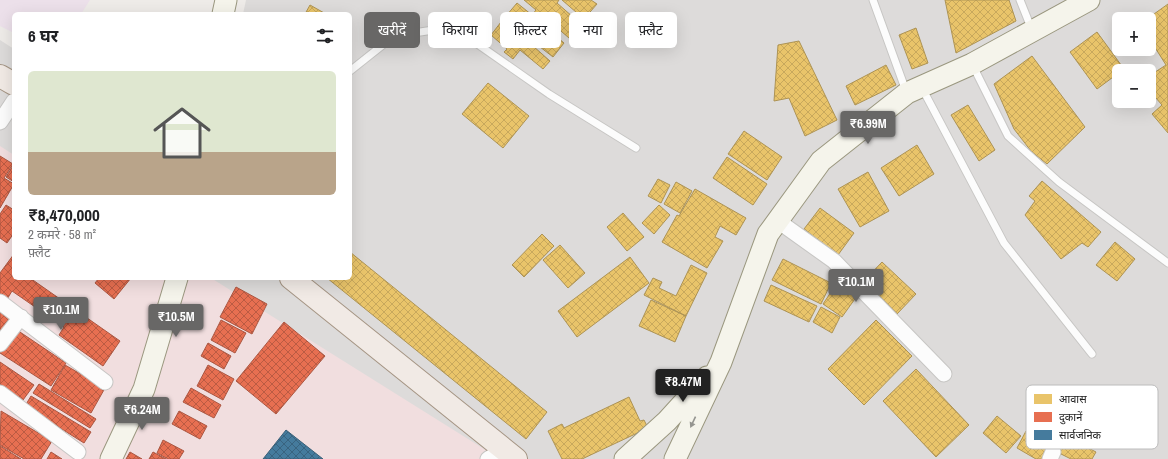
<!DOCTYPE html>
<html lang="hi">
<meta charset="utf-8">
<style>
body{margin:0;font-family:"Archivo Narrow","Noto Sans Devanagari",sans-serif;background:#f6f6f6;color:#202124;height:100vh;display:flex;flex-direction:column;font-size:15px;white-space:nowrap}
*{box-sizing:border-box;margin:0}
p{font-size:13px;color:#757577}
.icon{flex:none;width:22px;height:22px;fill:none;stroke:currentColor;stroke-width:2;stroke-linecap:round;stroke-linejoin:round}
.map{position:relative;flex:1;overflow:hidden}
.drawer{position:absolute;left:12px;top:12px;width:340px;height:268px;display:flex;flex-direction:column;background:#fff;border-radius:6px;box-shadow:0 4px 16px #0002}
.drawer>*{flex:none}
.hud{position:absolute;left:364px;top:12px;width:380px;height:36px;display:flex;gap:8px}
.buttons{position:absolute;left:1112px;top:12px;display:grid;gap:8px}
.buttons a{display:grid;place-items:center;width:44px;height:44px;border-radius:6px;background:#fff;box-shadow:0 4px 16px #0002;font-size:20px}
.price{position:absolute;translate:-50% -34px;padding:0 9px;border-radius:4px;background:#686766;color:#fff;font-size:13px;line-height:26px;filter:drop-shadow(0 1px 2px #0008)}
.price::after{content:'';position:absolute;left:50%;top:24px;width:12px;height:9px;margin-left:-6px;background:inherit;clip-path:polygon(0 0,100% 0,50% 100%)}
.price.current{background:#222;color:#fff}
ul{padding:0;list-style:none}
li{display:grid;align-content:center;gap:8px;height:212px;padding:0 16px}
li+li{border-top:1px solid #e0e0e0}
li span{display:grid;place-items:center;height:124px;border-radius:6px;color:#555}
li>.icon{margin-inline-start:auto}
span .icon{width:72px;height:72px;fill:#fffc;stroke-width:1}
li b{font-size:17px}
h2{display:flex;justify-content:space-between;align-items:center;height:48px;padding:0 16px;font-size:17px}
.pill{padding:0 14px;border-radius:6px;background:#fff;box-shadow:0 4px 16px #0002;font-size:14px;line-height:36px}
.pill.current{background:#686766;color:#fff}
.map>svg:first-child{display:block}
</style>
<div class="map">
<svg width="1168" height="459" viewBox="0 0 1168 459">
<defs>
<pattern id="homes-cross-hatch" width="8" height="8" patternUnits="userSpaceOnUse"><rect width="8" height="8" fill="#e9c46a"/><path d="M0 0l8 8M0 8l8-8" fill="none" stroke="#c8a85c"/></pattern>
<pattern id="shops-cross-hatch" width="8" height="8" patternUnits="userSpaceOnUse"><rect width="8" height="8" fill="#e76f51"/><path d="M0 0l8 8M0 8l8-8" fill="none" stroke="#bb5b43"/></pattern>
<pattern id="public-cross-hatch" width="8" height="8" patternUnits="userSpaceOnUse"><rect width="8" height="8" fill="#457b9d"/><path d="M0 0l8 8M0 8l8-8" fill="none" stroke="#396480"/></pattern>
</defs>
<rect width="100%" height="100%" fill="#eeebe8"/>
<path fill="#dddbda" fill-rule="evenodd" d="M246,0H1168V459H0V40L14,49V278H350V14H243ZM1119,19H1149V49H1119ZM1119,71H1149V101H1119Z"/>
<path fill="#f1dedf" d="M0,146L14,155V278H211L500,459H0Z"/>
<path fill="#ece0ea" d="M0,0H90L81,14H14V33L0,26Z"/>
<path fill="url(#homes-cross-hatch)" stroke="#ad9354" d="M524,0H559L557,3L581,24L569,38L554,25L550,31L564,43L553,57L535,43L533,46L550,61L543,69L520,50L513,59L504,52L507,49L491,35L501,22L513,32L517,26L506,16L517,3L532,15L536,10Z
M562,0H591L597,4L584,19Z
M945,0H1009L1016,21L956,53Z
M1168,4V133L1152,114L1162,105L1149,90V76L1166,65L1149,38V19H1147Z
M310,5L326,14H305Z
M916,28L928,63L912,69L899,35Z
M1097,32L1124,69L1097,89L1070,52Z
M799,41L837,120L805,136L789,98L774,101L778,45Z
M1032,56L1085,127L1047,164L1031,151L1014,129L994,84Z
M886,65L896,85L855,105L846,86Z
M488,83L529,116L503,148L462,114Z
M968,105L995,150L979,161L951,115Z
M744,131L782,157L767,180L728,154Z
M917,145L934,174L899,196L881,168Z
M727,157L767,184L753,205L713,178Z
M868,172L889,211L860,227L838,189Z
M658,179L670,185L661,203L648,196Z
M1042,181L1101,232L1088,247L1082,243L1061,259L1025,215L1035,201L1029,196Z
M676,182L692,191L680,213L664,204Z
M695,189L746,218L736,235L720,226L715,237L723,241L707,268L662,242L677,215L679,216Z
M659,205L670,215L654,234L642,223Z
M820,208L854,233L838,255L804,229Z
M623,213L644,237L627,251L607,227Z
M542,234L554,246L524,277L512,265Z
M1115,242L1135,259L1117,281L1096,265Z
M560,245L585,273L568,288L543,260Z
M350,252L547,412L526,439L327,278H350Z
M630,257L649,283L577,337L558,311Z
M783,259L831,283L821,304L772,280Z
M882,262L916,294L897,314L863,282Z
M691,265L707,273L686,316L644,295L653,278L662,282L659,288L676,296Z
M837,283L857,296L842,317L823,304Z
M771,285L817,306L809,322L764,301Z
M651,300L686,316L675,342L639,326Z
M821,307L840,317L832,333L813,322Z
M876,320L912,356L864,405L828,369Z
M916,369L969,425L936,457L883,401Z
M629,397L640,421L644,420L648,428L582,459H562L548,431L562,424L564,428Z
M997,416L1021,436L1006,453L983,433Z
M1026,431L1053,446L1045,459H1036L1017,448Z
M1065,436L1096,452L1092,459H1071L1057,452Z"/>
<path fill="url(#shops-cross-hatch)" stroke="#ab5742" d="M0,156L13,164L4,178L14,184L0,208Z
M14,164V182L6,177Z
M6,205L14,210V233L7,243L0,238V214Z
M14,254V278H30L120,341L103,366L59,335L64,327L12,291L6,301L0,297V273Z
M99,278H131L114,299L95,283Z
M236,287L267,304L252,334L220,317Z
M0,311L14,320L5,334L0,331Z
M221,320L246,333L235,353L211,340Z
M284,322L325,356L276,414L236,381Z
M14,328L66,363L51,386L0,353V349Z
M208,343L231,356L224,369L201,356Z
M0,362L34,385L23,400L0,384Z
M65,365L105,388L91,413L51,390Z
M208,365L234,379L223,400L197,386Z
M39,384L96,419L90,428L33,393Z
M191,388L221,405L214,418L183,402Z
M31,396L91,432L84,443L25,406Z
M1,411L52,441L41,459H24L0,445Z
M179,411L207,426L200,439L172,424Z
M163,440L184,451L179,459H168L157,453Z
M0,446L21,459H0Z
M51,452L62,459H47Z
M130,452L142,459H126Z
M153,452L166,459H149Z"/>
<path fill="url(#public-cross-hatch)" stroke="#3a6078" d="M286,430L323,459H263Z"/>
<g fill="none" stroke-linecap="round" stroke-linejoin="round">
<g stroke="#c7c6c4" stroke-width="9">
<path id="lane" d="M873,0L906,91
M1020,0L1032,30
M973,66L1008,136L1059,182L1168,263
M350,71L394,36L453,27L549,94L636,148
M922,88L1004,243L1092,354"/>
</g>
<g stroke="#c7c6c4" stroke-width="17">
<path id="street" d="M0,122L14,101
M778,221L834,261L944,374
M0,302L105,382
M0,344L21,317
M0,393L78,452
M488,459L504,449
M1050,459L1053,452"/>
</g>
<g stroke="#9a977f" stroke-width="23">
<path id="secondary" d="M223,14L226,0
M111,459L144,389L177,278
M625,459L667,421L707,377
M675,459L721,362L768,234L821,161L907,93L972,64L1089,0"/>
</g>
<g stroke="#a59584" stroke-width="24">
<path id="primary" d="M0,76L14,84
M291,278L516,459"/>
</g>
<use href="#lane" stroke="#fcfcfc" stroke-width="7"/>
<use href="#street" stroke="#fcfcfc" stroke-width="15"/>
<use href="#secondary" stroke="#f5f4eb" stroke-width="21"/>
<use href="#primary" stroke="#f1eae5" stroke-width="22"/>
</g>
<defs><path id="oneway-solid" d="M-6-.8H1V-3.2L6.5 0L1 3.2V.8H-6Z"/></defs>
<use fill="#959590" href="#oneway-solid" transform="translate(693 422) rotate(115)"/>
<rect x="1026" y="385" width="132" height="64" rx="6" fill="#fff" stroke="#bcbcbc" stroke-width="1"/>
<rect x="1034" y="394" width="18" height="10" fill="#e9c46a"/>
<rect x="1034" y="412" width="18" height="10" fill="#e76f51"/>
<rect x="1034" y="430" width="18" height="10" fill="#457b9d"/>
<g font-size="11" fill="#202020">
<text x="1059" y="403">आवास</text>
<text x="1059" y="421">दुकानें</text>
<text x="1059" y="439">सार्वजनिक</text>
</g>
</svg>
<div class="buttons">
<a>+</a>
<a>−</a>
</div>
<b class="price" style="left:868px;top:145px">₹6.99M</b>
<b class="price" style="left:856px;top:303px">₹10.1M</b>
<b class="price" style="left:61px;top:331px">₹10.1M</b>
<b class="price" style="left:176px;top:338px">₹10.5M</b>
<b class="price current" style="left:683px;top:403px">₹8.47M</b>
<b class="price" style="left:142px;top:431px">₹6.24M</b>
<div class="hud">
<a class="pill current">खरीदें</a>
<a class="pill">किराया</a>
<a class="pill">फ़िल्टर</a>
<a class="pill">नया</a>
<a class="pill">फ़्लैट</a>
</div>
<section class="drawer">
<h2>6 घर<svg class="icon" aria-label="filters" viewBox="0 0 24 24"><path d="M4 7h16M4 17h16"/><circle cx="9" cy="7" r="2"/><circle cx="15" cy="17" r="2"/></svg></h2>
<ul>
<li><span style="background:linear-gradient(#dfe7d0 65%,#b9a48a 0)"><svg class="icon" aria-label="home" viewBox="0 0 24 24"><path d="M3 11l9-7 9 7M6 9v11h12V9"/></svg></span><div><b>₹8,470,000</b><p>2 कमरे · 58 m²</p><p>फ़्लैट</p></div></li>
</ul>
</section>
</div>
